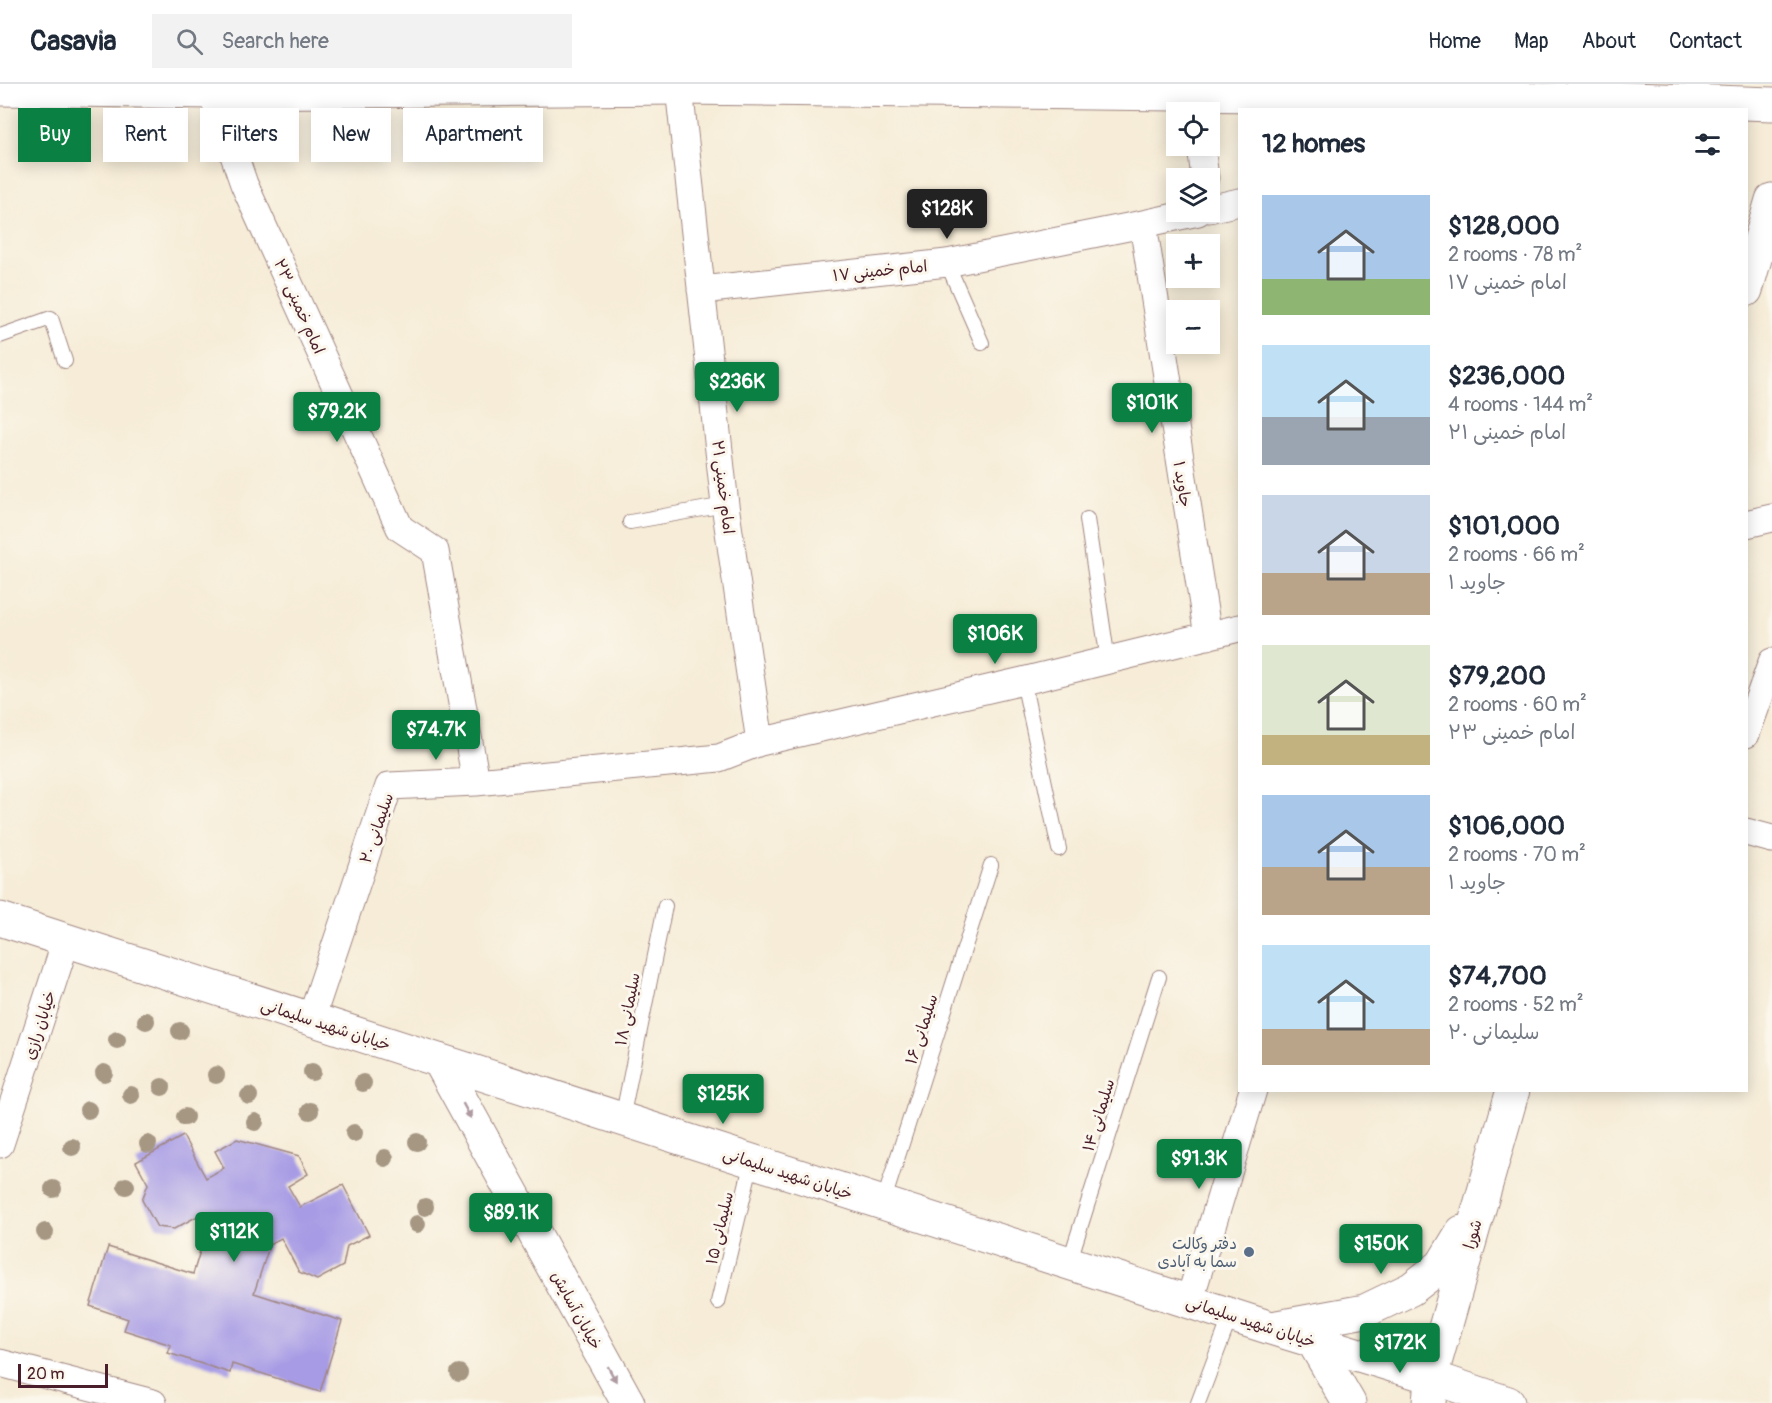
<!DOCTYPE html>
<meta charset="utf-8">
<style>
body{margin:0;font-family:Pangolin,"Playpen Sans Arabic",sans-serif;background:#f2f2f3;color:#1f2937;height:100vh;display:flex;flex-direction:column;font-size:22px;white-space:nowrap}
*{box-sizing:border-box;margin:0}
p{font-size:20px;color:#747a83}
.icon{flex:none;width:33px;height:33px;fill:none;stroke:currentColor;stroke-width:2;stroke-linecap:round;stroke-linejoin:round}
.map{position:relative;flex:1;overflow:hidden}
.sheet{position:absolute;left:1238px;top:24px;width:510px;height:984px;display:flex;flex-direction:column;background:#fff;border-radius:0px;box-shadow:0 3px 15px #0003}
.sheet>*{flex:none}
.guide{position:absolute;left:18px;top:24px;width:570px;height:54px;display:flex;gap:12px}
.buttons{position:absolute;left:1166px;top:18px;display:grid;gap:12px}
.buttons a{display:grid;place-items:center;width:54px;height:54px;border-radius:0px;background:#fff;box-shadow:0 3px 15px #0003;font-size:30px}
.scale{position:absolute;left:18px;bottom:15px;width:90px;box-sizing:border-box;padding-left:6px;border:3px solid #4a1f2b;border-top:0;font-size:16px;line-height:21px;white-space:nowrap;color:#4a1f2b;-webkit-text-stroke:4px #fbf7ec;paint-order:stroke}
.price{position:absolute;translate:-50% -51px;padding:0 14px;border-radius:6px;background:#0b8043;color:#fff;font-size:20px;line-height:39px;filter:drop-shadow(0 2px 3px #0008)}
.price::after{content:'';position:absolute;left:50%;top:36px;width:18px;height:14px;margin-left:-9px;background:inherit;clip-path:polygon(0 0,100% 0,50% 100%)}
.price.on{background:#222;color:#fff}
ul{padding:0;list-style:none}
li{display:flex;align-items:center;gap:18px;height:150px;padding:0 24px}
li span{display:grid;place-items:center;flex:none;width:168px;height:120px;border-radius:0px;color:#555}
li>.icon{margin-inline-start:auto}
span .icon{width:72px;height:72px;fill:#fffc;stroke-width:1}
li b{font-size:26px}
h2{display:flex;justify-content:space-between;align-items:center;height:72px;padding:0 24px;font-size:26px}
.tag{padding:0 21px;border-radius:0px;background:#fff;box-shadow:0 3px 15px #0003;font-size:21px;line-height:54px}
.tag.on{background:#0b8043;color:#fff}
header{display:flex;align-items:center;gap:36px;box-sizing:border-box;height:84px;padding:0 30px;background:#fff;border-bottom:2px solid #e0e1e3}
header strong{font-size:28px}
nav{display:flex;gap:33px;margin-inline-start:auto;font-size:21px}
.search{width:420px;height:54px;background:#f2f2f3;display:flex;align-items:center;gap:15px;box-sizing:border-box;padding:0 21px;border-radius:0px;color:#747a83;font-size:22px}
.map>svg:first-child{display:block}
</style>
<header>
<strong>Casavia</strong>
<div class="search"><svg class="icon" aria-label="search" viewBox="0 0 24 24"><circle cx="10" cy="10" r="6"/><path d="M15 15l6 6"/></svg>Search here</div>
<nav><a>Home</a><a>Map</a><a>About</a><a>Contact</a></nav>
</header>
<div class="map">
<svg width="1772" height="1319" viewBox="0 0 1772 1319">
<rect width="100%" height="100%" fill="#fbf7ec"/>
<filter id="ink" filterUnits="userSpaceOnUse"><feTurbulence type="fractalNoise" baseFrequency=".0167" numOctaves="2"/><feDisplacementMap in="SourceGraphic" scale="12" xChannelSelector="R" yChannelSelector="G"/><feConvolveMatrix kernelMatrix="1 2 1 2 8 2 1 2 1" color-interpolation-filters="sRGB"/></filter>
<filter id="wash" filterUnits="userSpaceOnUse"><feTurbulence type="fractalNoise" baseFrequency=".008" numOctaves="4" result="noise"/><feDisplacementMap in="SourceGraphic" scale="24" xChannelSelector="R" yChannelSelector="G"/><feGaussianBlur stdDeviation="1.35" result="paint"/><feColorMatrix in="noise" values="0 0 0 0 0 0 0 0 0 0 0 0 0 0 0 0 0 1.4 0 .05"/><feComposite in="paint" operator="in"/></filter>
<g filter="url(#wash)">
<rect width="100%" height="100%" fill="#f6ecd7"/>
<g id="blocks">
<path fill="#a79be5" d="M183,1052L206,1094L224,1084L215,1067L237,1055L299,1072L308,1090L288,1102L300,1123L343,1101L369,1151L347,1162L343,1182L317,1196L299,1188L281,1154L270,1160L254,1209L342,1237L320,1308L232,1280L230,1289L168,1269L171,1261L124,1246L128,1235L90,1222L108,1163L193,1190L208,1141L203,1129L174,1145L157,1143L142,1116L148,1100L136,1078Z"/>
</g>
</g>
<g filter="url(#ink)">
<use href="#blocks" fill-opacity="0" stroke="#a08681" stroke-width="1.5"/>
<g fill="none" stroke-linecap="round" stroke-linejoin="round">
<g stroke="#a08681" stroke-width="16">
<path id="lane" d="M947,179L982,259
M0,252L51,234L65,277
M1087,435L1108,577
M630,438L725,421
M1023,597L1059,765
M622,1035L665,822
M883,1119L991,781
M1069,1179L1159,893
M718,1218L752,1077
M1198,1319L1231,1231"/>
</g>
<g stroke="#a08681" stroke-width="29">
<path id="street" d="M679,4L725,421L760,658
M212,8L244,100L400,444L435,467L476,698
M1201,62L1205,94
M1209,125L1239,118
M1143,140L1208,552
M701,206L947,179L1143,140L1198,128
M1746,440L1772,434
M1746,650L1772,578
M1746,748L1772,755
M311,935L389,702L476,698L719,674L760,658L1023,597L1239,544
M0,1060L66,857
M1189,1218L1253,1006
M0,1279L153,1319"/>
</g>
<g stroke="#a08681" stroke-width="35">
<path id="secondary" d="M0,5L212,8L679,4L1421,13L1544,16L1604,14L1772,20
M1746,206L1772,116
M0,835L1271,1244L1431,1293L1508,1319
M439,976L628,1319
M1277,1243L1365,1227L1411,1205L1442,1181L1462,1148
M1313,1257L1349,1319
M1429,1319L1431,1293L1513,1006"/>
</g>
<use href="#lane" stroke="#fff" stroke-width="14"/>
<use href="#street" stroke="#fff" stroke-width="27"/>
<use href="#secondary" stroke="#fff" stroke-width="33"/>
</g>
<g fill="#a69783">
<circle cx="146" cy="937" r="9"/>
<circle cx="180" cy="947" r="9"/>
<circle cx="117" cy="956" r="9"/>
<circle cx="312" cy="988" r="9"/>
<circle cx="104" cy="989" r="9"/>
<circle cx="216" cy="991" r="9"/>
<circle cx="363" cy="999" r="9"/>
<circle cx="162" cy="1003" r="9"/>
<circle cx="131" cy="1011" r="9"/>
<circle cx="249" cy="1012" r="9"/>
<circle cx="88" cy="1026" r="9"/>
<circle cx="310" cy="1027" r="9"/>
<circle cx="185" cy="1033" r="9"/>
<circle cx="255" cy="1038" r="9"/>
<circle cx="354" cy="1049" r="9"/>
<circle cx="417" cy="1058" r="9"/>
<circle cx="148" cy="1060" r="9"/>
<circle cx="72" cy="1063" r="9"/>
<circle cx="385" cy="1074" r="9"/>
<circle cx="126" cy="1102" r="9"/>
<circle cx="53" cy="1105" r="9"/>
<circle cx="425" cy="1123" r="9"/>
<circle cx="417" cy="1140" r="9"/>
<circle cx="45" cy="1148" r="9"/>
<circle cx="459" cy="1289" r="9"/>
</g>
<defs><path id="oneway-solid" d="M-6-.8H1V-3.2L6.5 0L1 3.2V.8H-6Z" transform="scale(1.5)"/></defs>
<g fill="#ae9aa0">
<use href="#oneway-solid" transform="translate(467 1027) rotate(61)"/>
<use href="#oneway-solid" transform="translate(612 1290) rotate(61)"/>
</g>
</g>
<circle fill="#5c6f8a" stroke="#fbf7ec" stroke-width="2" cx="1249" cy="1168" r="6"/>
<g text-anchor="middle" stroke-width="6" stroke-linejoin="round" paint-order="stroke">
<g font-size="16" fill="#4a1f2b" stroke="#fbf7ec">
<text transform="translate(880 186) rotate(-6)" y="6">امام خمینی ۱۷</text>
<text transform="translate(300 222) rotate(66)" y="6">امام خمینی ۲۳</text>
<text transform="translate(1183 400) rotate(81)" y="6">جاوید ۱</text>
<text transform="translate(724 403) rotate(83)" y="6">امام خمینی ۲۱</text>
<text transform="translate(376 744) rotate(-71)" y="6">سلیمانی ۲۰</text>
<text transform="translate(627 925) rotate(-79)" y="6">سلیمانی ۱۸</text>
<text transform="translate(326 940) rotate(18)" y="6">خیابان شهید سلیمانی</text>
<text transform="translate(39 941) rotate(-72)" y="6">خیابان رازی</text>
<text transform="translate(921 945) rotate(-72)" y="6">سلیمانی ۱۶</text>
<text transform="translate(1098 1031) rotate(-73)" y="6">سلیمانی ۱۴</text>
<text transform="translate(788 1089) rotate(18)" y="6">خیابان شهید سلیمانی</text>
<text transform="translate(719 1144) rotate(-77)" y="6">سلیمانی ۱۵</text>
<text transform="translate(1472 1150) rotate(-74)" y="6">شورا</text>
<text transform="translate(577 1226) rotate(61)" y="6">خیابان آسایش</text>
<text transform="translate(1251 1237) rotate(18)" y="6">خیابان شهید سلیمانی</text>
</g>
<g font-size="16" fill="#4e5e75" stroke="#fbf7ec" text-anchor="end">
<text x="1237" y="1165">دفتر وکالت<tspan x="1237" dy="18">سما به آبادی</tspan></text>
</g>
</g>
</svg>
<div class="buttons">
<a><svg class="icon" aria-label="locate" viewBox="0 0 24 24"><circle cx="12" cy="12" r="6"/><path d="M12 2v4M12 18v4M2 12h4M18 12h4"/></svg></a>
<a><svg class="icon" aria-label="layers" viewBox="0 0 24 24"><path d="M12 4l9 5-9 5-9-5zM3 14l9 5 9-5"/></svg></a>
<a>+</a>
<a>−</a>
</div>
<div class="scale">20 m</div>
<b class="price on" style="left:947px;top:156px">$128K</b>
<b class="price" style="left:737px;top:329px">$236K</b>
<b class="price" style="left:1152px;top:350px">$101K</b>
<b class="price" style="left:337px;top:359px">$79.2K</b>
<b class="price" style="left:995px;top:581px">$106K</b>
<b class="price" style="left:436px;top:677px">$74.7K</b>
<b class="price" style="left:723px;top:1041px">$125K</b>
<b class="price" style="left:1199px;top:1106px">$91.3K</b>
<b class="price" style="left:511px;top:1160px">$89.1K</b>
<b class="price" style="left:234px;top:1179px">$112K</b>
<b class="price" style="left:1381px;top:1191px">$150K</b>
<b class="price" style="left:1400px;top:1290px">$172K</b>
<div class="guide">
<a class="tag on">Buy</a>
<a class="tag">Rent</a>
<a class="tag">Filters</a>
<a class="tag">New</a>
<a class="tag">Apartment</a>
</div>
<section class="sheet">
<h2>12 homes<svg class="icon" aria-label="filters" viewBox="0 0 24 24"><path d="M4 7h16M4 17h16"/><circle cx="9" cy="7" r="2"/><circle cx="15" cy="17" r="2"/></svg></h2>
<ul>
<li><span style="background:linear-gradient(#a9c7e8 70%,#8fb573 0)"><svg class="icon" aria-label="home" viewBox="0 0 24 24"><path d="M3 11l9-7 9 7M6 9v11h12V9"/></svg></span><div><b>$128,000</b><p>2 rooms · 78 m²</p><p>امام خمینی ۱۷</p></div></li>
<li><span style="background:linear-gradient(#bfe0f5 60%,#9aa5b1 0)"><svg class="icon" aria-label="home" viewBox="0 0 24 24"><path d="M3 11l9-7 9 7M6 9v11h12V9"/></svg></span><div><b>$236,000</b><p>4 rooms · 144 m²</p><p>امام خمینی ۲۱</p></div></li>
<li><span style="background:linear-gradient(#c9d6e8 65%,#b9a48a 0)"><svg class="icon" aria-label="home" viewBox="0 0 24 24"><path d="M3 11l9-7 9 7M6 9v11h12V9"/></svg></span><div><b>$101,000</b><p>2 rooms · 66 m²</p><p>جاوید ۱</p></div></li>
<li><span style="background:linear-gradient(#dfe7d0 75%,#c2b280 0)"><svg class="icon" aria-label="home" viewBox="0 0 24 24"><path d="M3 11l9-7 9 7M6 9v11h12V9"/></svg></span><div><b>$79,200</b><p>2 rooms · 60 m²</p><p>امام خمینی ۲۳</p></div></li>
<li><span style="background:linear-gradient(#a9c7e8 60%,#b9a48a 0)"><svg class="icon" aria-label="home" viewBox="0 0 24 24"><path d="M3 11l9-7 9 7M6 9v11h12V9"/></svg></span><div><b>$106,000</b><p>2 rooms · 70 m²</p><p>جاوید ۱</p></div></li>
<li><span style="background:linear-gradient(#bfe0f5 70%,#b9a48a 0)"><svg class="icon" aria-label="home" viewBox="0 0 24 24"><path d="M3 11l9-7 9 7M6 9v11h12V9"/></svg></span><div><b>$74,700</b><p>2 rooms · 52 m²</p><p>سلیمانی ۲۰</p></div></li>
</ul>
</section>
</div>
